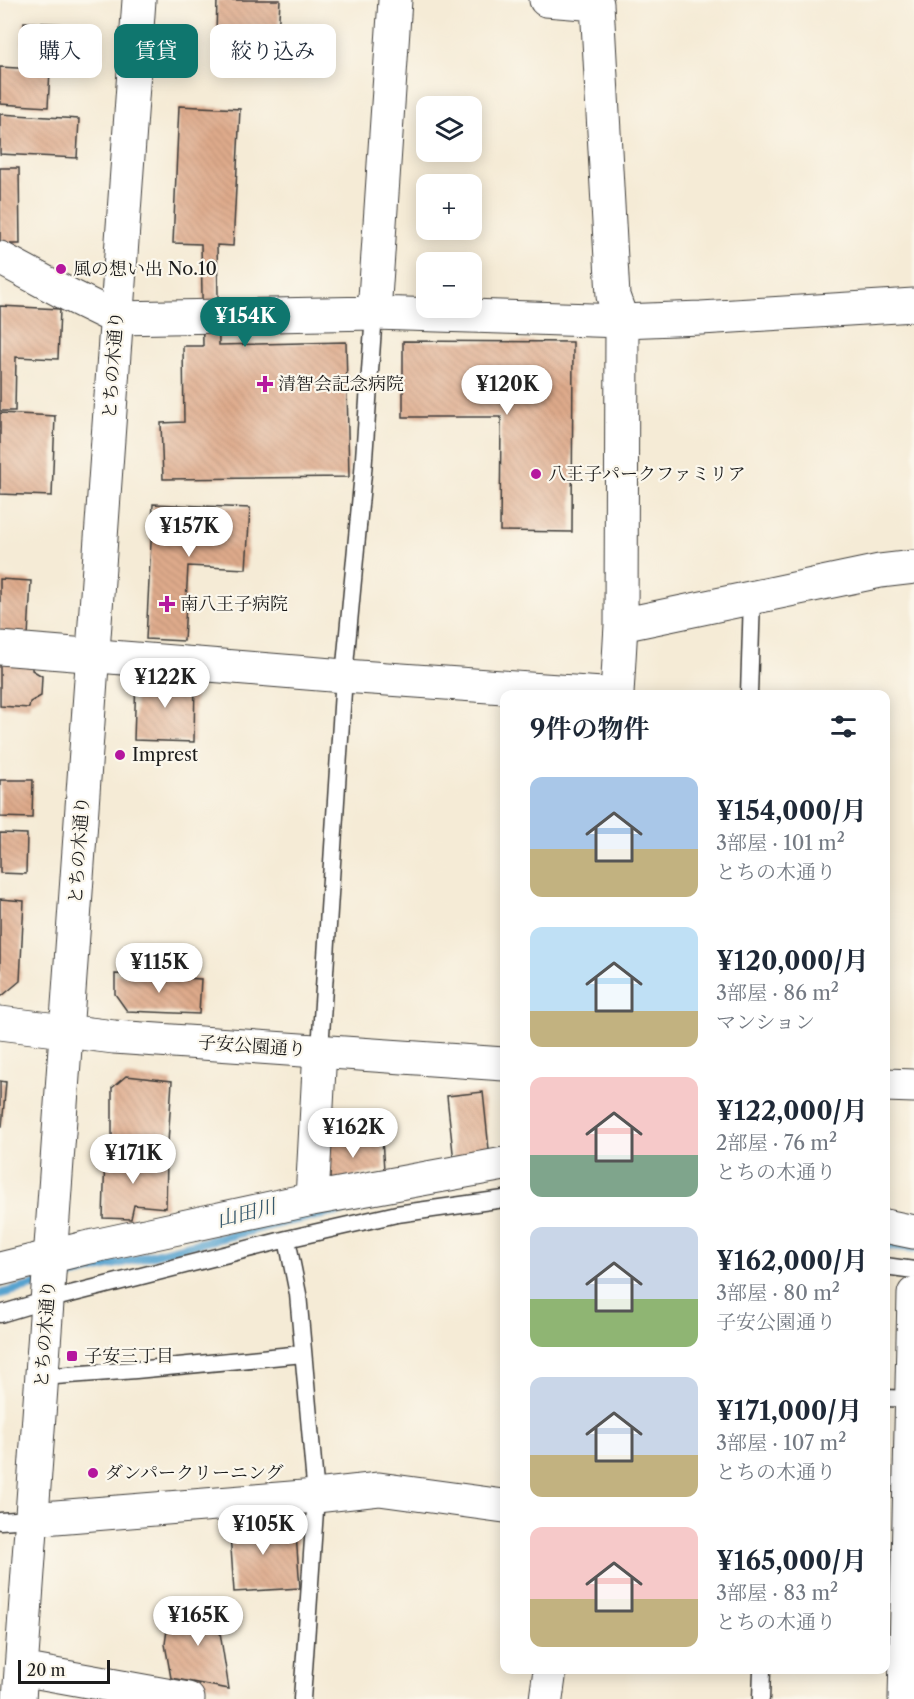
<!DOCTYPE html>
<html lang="ja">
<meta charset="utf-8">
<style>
body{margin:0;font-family:"Libre Caslon Text","Noto Serif JP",serif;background:#f6f6f7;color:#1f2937;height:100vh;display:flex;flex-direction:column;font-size:22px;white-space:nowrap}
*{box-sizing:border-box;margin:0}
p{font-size:20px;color:#747a83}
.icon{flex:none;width:33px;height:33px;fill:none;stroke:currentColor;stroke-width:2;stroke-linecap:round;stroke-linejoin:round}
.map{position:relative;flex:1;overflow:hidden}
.drawer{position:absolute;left:500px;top:690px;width:390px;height:984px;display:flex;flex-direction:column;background:#fff;border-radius:12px;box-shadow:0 3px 15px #0003}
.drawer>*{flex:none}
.banner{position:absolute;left:18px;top:24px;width:392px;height:54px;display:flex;gap:12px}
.buttons{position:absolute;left:416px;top:96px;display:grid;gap:12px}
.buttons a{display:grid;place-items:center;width:66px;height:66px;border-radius:12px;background:#fff;box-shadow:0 3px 15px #0003;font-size:30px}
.scale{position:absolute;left:18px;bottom:15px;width:92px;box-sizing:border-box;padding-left:6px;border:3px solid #1c1c1c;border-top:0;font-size:16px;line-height:21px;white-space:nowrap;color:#1c1c1c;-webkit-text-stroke:4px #fbf7ec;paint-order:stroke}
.price{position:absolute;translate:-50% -51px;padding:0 14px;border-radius:21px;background:#fff;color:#222;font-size:20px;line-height:39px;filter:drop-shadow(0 2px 3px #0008)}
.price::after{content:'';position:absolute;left:50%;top:36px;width:18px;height:14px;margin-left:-9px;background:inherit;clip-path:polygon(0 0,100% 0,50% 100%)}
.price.active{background:#0f766e;color:#fff}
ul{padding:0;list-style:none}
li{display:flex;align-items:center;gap:18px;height:150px;padding:0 30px}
li span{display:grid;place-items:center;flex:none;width:168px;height:120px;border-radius:12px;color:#555}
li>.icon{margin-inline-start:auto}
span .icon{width:72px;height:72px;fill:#fffc;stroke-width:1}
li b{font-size:26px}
h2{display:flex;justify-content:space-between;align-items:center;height:72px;padding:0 30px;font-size:26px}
.chip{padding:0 21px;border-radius:12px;background:#fff;box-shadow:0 3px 15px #0003;font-size:21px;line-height:54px}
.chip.active{background:#0f766e;color:#fff}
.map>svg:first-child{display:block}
</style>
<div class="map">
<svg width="914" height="1699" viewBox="0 0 914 1699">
<defs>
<pattern id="building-back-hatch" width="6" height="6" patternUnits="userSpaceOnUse" patternTransform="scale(1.5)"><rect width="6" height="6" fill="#deaa8b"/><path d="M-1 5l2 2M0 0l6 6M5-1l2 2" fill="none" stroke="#be9277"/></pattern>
</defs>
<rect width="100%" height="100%" fill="#fbf7ec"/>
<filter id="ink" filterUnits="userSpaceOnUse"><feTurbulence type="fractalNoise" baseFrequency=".0167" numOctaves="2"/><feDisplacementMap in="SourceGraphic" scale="12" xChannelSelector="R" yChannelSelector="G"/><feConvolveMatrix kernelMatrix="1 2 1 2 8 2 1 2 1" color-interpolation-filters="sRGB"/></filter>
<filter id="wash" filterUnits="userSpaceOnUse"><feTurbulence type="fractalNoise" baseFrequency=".008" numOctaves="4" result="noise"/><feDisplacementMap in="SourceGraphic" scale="24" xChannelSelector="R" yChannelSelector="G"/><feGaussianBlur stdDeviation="1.35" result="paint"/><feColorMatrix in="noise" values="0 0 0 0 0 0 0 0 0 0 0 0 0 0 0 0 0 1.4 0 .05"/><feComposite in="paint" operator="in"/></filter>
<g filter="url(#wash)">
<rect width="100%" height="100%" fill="#f5ebd6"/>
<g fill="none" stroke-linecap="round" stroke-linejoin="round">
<path stroke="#57a3cf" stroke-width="9" d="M885,1245L914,1248
M56,1279L288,1221L387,1202
M0,1294L43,1283"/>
</g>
<g id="blocks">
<path fill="url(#building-back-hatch)" d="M217,0H280L278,35L216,33Z
M24,22L68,24L67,46L22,44Z
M0,67L50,70L48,107L0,104Z
M179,106L240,109L233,246L217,245L219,345L346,342L349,477L163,479L161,423L184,422L183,346H203L201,244L173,243Z
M0,114L79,119L77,158L0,154Z
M0,168H19L20,244H3L0,242Z
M0,306L60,309L58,359L16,357L15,411H0Z
M403,341L573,342L572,532L500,531L501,417H403Z
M0,413L55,416L52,496L0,494Z
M153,504L250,508L246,569L188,566L184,641L146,639Z
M0,579L31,581L28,636L0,635Z
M0,660L32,662V670L42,676L41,696L30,702L29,708L0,706Z
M136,677L195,678L194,742L134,740Z
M0,780H33L32,818L0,817Z
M0,833L27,834L26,874L0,873Z
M0,899L24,901L20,981L2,996H0Z
M115,974L201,979L199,1014L127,1011L115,994Z
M126,1076L172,1081L168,1143L112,1140V1088Z
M0,1081L6,1082L2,1126H0Z
M483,1092L490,1159L454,1162L447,1096Z
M382,1139L384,1170L327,1182L324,1143Z
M105,1155L167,1159L166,1208L134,1205L131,1219L103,1218Z
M261,1517L262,1525L291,1524V1535H296L300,1588L234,1592L229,1519Z
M229,1607L230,1623L219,1626L229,1689L171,1678L165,1644L167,1630L172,1628L171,1614Z"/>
</g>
</g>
<g filter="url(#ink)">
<use href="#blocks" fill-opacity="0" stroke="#3d3b38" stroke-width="1.5"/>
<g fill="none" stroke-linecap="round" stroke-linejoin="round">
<g stroke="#3d3b38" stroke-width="19">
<path id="lane" d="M749,694L752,597
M320,1050L344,676L363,473L374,313
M287,1239L298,1294L316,1496L302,1699
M885,1266L914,1270
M0,1314L47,1300L287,1239L397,1214L504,1199
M42,1377L136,1370L303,1354
M885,1398L912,1399
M0,1521L31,1519
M761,1699L762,1670"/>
</g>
<g stroke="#3d3b38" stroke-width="35">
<path id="street" d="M546,0L597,4L613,296L622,321L621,625L617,694
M0,258L69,295L116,318L374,313L622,321L701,318L914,305
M374,313L395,0
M621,625L880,571L914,567
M0,648L344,676L602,694
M312,1199L320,1050
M885,1226L914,1232
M0,1269L85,1248L312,1199L504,1164
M31,1519L316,1496L379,1489L504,1506
M546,1699L550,1670
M905,1699L914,1294"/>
</g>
<g stroke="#3d3b38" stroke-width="35">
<path id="secondary" d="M0,1023L114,1037L504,1064
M885,1085L914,1086
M21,1669L188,1699
M19,1699L139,0"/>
</g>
<use href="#lane" stroke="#fff" stroke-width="16"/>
<use href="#street" stroke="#fff" stroke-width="33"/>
<use href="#secondary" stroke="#fff" stroke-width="33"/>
</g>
</g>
<g fill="#b5179e" stroke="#fbf7ec" stroke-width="2">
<circle cx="61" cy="269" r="6"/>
<path d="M262 375h6v6h6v6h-6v6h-6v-6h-6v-6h6z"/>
<circle cx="536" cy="474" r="6"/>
<path d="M164 595h6v6h6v6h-6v6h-6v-6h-6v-6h6z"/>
<circle cx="120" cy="755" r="6"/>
<rect x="66" y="1350" width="12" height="12" rx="3"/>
<circle cx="93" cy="1473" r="6"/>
</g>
<g text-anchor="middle" stroke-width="4.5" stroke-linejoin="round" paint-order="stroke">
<g font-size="18" fill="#1c1c1c" stroke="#fbf7ec" text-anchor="start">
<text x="73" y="275">風の想い出 No.10</text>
<text x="278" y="390">清智会記念病院</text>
<text x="548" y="480">八王子パークファミリア</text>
<text x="180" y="610">南八王子病院</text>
<text x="132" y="761">Imprest</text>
<text x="84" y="1362">子安三丁目</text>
<text x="105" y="1479">ダンパークリーニング</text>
</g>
<g font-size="18" fill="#1c1c1c" stroke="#fbf7ec">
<text transform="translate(113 365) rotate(-86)" y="6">とちの木通り</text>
<text transform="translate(79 850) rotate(-86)" y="6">とちの木通り</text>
<text transform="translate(252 1046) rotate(4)" y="6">子安公園通り</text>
<text transform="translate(45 1334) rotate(-86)" y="6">とちの木通り</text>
</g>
<g font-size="20" font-style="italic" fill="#37596d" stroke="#fbf7ec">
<text transform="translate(246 1213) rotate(-14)" y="7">山田川</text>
</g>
</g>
</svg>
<div class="buttons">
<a><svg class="icon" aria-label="layers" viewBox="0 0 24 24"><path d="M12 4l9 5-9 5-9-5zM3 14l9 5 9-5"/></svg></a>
<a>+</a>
<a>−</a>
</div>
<div class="scale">20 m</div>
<b class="price active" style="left:245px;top:348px">¥154K</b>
<b class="price" style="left:507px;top:416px">¥120K</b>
<b class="price" style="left:189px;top:558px">¥157K</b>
<b class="price" style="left:165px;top:709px">¥122K</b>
<b class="price" style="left:159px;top:994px">¥115K</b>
<b class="price" style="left:353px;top:1159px">¥162K</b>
<b class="price" style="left:133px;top:1185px">¥171K</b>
<b class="price" style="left:263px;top:1556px">¥105K</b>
<b class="price" style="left:198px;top:1647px">¥165K</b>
<div class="banner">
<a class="chip">購入</a>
<a class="chip active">賃貸</a>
<a class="chip">絞り込み</a>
</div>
<section class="drawer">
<h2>9件の物件<svg class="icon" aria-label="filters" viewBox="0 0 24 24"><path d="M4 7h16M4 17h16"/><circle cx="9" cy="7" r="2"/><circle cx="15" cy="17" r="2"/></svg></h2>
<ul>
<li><span style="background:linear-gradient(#a9c7e8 60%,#c2b280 0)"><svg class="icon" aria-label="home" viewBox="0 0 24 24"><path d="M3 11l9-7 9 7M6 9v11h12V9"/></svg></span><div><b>¥154,000/月</b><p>3部屋 · 101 m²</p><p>とちの木通り</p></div></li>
<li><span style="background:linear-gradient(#bfe0f5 70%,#c2b280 0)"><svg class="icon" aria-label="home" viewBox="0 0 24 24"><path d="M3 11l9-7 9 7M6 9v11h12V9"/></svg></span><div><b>¥120,000/月</b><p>3部屋 · 86 m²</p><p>マンション</p></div></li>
<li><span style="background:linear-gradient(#f6c9c9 65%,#7fa58c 0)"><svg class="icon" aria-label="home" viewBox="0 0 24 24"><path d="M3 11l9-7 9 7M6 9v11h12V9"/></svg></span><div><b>¥122,000/月</b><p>2部屋 · 76 m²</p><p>とちの木通り</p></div></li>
<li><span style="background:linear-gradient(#c9d6e8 60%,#8fb573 0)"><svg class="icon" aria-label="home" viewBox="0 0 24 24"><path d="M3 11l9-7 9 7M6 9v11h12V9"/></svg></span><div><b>¥162,000/月</b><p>3部屋 · 80 m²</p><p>子安公園通り</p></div></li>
<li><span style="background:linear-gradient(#c9d6e8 65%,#c2b280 0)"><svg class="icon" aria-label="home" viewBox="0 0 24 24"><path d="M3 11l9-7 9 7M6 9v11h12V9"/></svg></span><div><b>¥171,000/月</b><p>3部屋 · 107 m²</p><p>とちの木通り</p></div></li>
<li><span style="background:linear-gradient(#f6c9c9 60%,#c2b280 0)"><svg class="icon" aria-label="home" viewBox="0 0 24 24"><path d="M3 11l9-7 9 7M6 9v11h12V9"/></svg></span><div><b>¥165,000/月</b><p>3部屋 · 83 m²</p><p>とちの木通り</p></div></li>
</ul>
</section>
</div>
